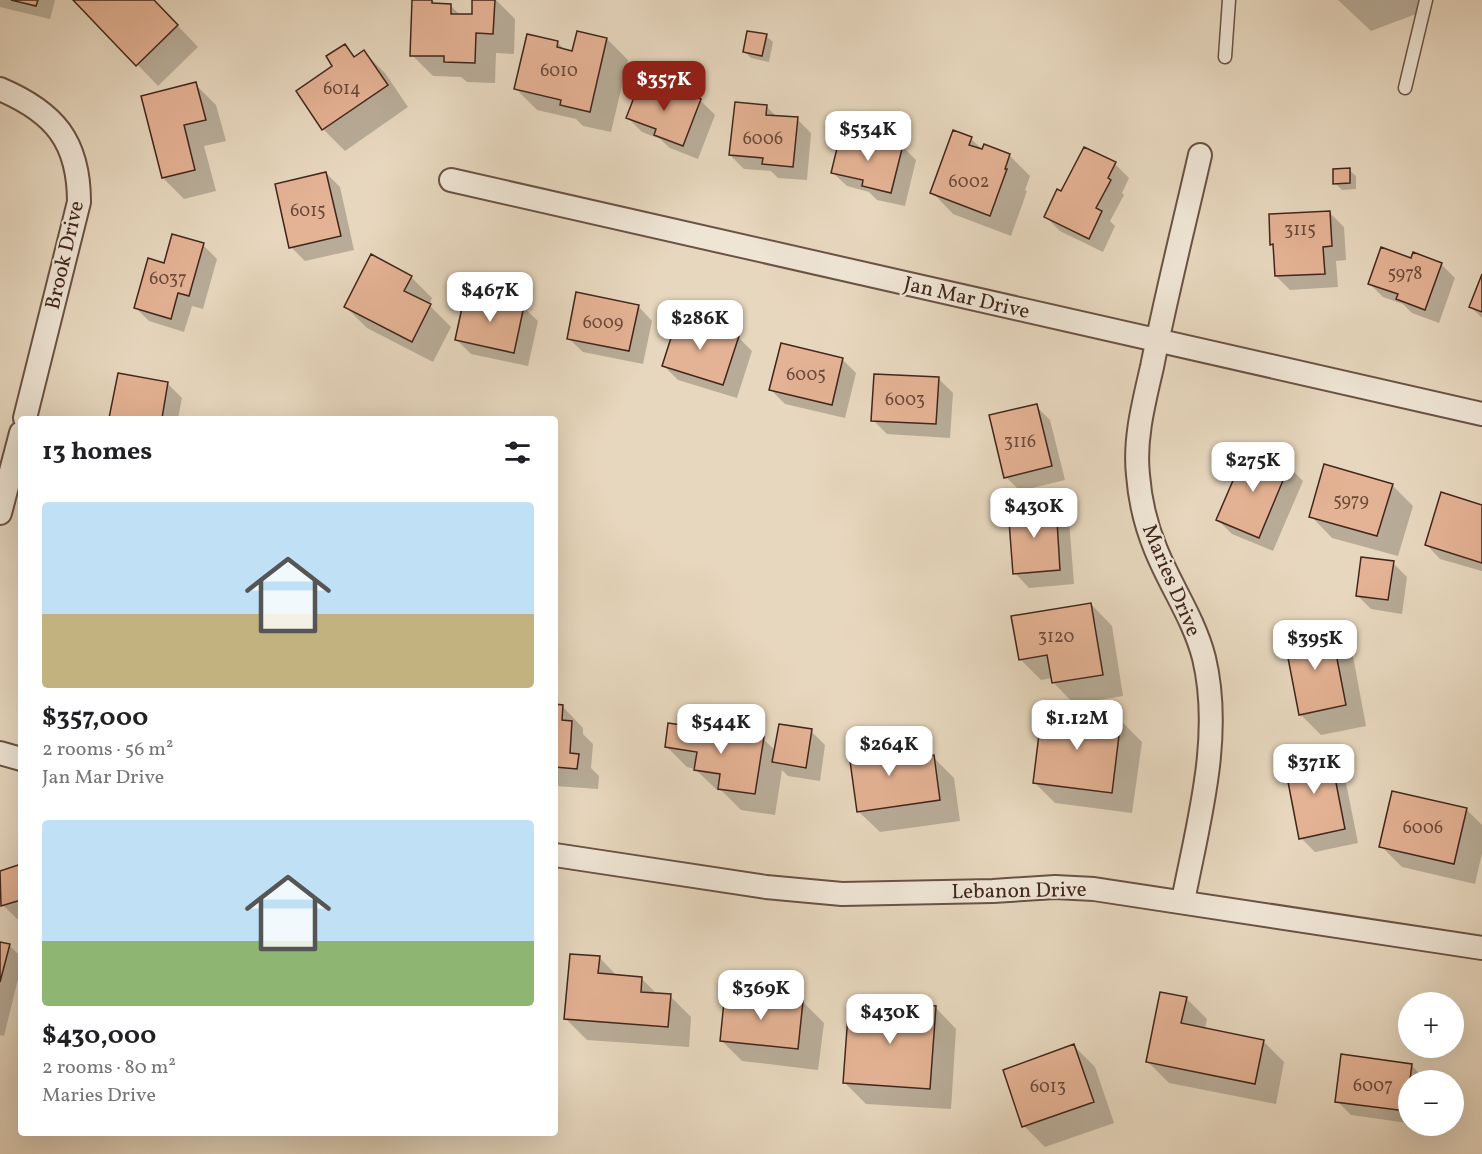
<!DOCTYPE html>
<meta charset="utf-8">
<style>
body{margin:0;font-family:Vollkorn,serif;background:#f2f2f2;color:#202124;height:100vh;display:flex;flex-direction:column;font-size:22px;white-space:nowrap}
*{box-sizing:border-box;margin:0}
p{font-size:20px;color:#757577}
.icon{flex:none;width:33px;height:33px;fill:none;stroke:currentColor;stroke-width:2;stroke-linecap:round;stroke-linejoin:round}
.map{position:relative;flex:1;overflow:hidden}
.drawer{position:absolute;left:18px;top:416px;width:540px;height:720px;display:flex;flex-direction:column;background:#fff;border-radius:6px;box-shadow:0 6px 24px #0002}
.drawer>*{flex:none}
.fabs{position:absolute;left:1398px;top:992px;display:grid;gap:12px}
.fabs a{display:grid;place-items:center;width:66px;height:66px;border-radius:50%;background:#fff;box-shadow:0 6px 24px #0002;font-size:30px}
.price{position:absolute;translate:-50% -51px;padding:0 14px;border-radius:12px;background:#fff;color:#222;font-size:20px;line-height:39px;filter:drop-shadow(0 2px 3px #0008)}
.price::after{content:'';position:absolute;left:50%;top:36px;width:18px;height:14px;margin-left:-9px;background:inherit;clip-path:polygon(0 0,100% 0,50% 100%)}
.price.selected{background:#8f2418;color:#fff}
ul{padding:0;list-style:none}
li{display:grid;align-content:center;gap:12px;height:318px;padding:0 24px}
li span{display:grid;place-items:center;height:186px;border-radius:6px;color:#555}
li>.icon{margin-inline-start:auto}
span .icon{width:108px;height:108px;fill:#fffc;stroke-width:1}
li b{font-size:26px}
h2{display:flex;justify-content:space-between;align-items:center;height:72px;padding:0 24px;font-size:26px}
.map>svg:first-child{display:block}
</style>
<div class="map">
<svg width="1482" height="1154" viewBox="0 0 1482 1154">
<rect width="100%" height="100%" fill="#e7d7be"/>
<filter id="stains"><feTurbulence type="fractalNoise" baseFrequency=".00333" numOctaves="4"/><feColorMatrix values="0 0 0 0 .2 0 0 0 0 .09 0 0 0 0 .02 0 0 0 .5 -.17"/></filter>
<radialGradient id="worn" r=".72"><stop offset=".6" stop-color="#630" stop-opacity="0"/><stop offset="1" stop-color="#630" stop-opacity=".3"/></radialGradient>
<path fill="#0003" d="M0,0H55L50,19L0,7Z
M76,0H153L198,47L158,86Z
M413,0H432L437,5L451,6L460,15L473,16V0H496L515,19L514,54L496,53L495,83L467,82L461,77L433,76L412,55Z
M1338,0H1429L1432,8L1371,31Z
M766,36L773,42L769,62L751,58L744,51Z
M607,39L628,60L611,132L583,126L576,119L537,110L516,89L558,43L565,50L574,52Z
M344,46L356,57L364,52L385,73L408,107L345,151L324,130L298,91L334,66Z
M195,84L216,105L226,141L204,146L216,191L184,199L163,178Z
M672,90L701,101L715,115L698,159L670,148L660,139L642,132L628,118L671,95Z
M766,106L777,117L797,119L811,133L807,180L778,178L771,171L744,169L730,155Z
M971,139L983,150L1009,155L1030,176L1025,190L1027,191L1011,236L953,214L932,192Z
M873,146H902L916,160L905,206L877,200L869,192L847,186L832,172Z
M1115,164L1129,178L1122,193L1124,195L1110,221L1115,226L1103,252L1060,231L1046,217L1062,193Z
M1349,170L1356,176V189L1342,190L1335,183Z
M326,173L340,187L354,250L305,261L291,247Z
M1330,213L1344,227L1346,260L1336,261L1338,287L1290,290L1276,276L1275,247L1272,244Z
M203,245L217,259L203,309L192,306L184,332L149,321L135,307L165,264Z
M1412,260L1441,264L1455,278L1439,323L1412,313L1403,304L1383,297L1369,283Z
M411,277L432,298L429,305L451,327L433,362L367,328L346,307Z
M1482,278V318L1471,307Z
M638,306L652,321L643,364L583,352L568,338Z
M523,307L538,321L528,366L471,354L457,340Z
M738,337L752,351L737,398L678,380L664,366Z
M842,359L856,373L845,418L785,404L771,390Z
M119,375L168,384L182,398L178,418H110Z
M939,379L953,393L950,438L887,434L873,420Z
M1036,406L1050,420L1065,480L1020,491L1006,477Z
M1289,467L1303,481L1273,551L1232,534L1218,520Z
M1392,485L1413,506L1398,556L1332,538L1311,516Z
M1055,506L1069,520L1074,584L1029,588L1015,573Z
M1482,507V571L1440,559L1426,544Z
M1393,563L1407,577L1402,614L1371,609L1357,595Z
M1091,604L1112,626L1123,696L1074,704L1053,682L1052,678L1041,680L1020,659Z
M1331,630L1352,651L1366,726L1321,735L1300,714Z
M555,706H562L583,728V734L593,744L591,768L599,776L598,789L555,786Z
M1121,721L1142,742L1132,813L1055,803L1034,782Z
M811,731L825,745L820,781L788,776L782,770L775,815L741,810L722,791L717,790L695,769L687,767L666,746L763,739L776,751Z
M883,736L904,757L905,761L933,757L954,778L960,821L880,832L858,811Z
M1329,754L1343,768L1358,843L1315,852L1301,838Z
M1466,809L1482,825V853L1475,884L1402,867L1381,846Z
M21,866V918L17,919L3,905L0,896V872Z
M0,943L9,945L21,957V967L4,1036L0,1035Z
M599,957L618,977L642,979L658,995L670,996L691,1017L689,1047L587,1040L566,1019Z
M1186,998L1207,1019L1205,1029L1263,1041L1284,1062L1276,1104L1169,1083L1148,1062Z
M803,1002L824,1023L818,1070L742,1061L721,1040Z
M935,1007L956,1029L951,1109L866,1104L845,1083Z
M1074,1046L1095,1067L1114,1123L1045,1147L1024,1126Z
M1411,1065L1425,1079L1408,1080V1123L1351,1115L1337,1101Z"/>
<path fill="#e4b294" stroke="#42261c" stroke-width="1.5" d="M11,0H38L36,6Z
M73,0H154L178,25L136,66Z
M412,0H432V3L451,4V14H472V0H495L493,34L476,33L475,63L444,62V56H410Z
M577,31L607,38L590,112L560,105L561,100L514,89L527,34L558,41L557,47L572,51Z
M747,31L767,34L762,56L743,52Z
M345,44L354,57L364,50L388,85L322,130L296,91L332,66L326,56Z
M196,82L206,120L184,125L195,170L162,178L141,96Z
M640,82L670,93L671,88L701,99L683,146L654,135L656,129L626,118Z
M735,102L767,105L766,115L798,117L793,167L762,164L763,158L729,155Z
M953,130L972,137L969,145L982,149L984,144L1010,154L1005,169H1007L990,216L930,193Z
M840,136L872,144L873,138L903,145L891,193L862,186L863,180L831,173Z
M1084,147L1116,162L1108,178L1111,180L1096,208L1102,211L1089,239L1044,217L1057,189L1061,191Z
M1350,168V183L1333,184V169Z
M326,172L341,236L289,248L275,184Z
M1330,211L1332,246L1323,247L1325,274L1275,276L1273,244L1270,245L1269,214Z
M172,234L204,243L189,296L178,293L171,319L134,308L148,258L164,263Z
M1381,247L1411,258L1413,252L1442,263L1425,310L1396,299L1398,294L1368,284Z
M371,254L412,276L404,291L431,304L412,342L344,307Z
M1482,274V312L1469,307Z
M576,292L639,305L629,351L567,339Z
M465,294L524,306L514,353L455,340Z
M678,316L739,336L723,385L662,366Z
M781,343L843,358L832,405L769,390Z
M118,373L168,382L162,418L134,417L133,418H109Z
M874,374L939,377L936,424L871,421Z
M1037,404L1052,466L1004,478L989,415Z
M1247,448L1289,466L1259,538L1216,520Z
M1324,464L1393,484L1377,536L1309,517Z
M1441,492L1482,505V563L1425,545Z
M1056,504L1060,570L1013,574L1008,508Z
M1361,557L1394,561L1388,600L1356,596Z
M1091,603L1103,675L1052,683L1047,655L1019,660L1011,616Z
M1331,628L1346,705L1299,715L1284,637Z
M555,704L563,705L562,720L572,721L570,753L579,754L577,769L555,767Z
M1042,710L1121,719L1112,793L1033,783Z
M668,723L764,737L755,794L718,789L720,774L694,770L697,752L665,747Z
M779,724L812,729L806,768L772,762Z
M883,735L887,762L934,755L940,800L857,812L847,739Z
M1330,752L1345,829L1299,839L1284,761Z
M1392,791L1467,808L1454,864L1379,847Z
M21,864V900L1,906L0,871Z
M0,942L10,944L0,982Z
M570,954L600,956L598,973L642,977L641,992L671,994L668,1027L564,1019Z
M725,992L803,1001L798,1049L720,1041Z
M1160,992L1187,997L1181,1023L1264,1040L1255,1084L1146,1062Z
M849,1001L936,1006L930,1089L843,1083Z
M1074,1044L1094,1102L1022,1127L1003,1070Z
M1341,1054L1412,1064L1406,1111L1335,1102Z"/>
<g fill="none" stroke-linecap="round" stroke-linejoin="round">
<g stroke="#6b5244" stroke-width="15">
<path id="service" d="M1225,57L1229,0
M1405,88L1426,0"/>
</g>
<g stroke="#6b5244" stroke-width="26">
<path id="minor" d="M0,89C54,112 79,141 79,202L25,418
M451,180L1482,414
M0,513L21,433
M0,753L21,759
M555,855L766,887L842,894L993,891L1055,887L1094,889L1482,948
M1183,901C1198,823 1223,737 1204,658C1194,619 1171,587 1156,550C1146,526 1140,501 1138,475C1134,439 1144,402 1152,367C1166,296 1184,225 1200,155"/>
</g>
<use href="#service" stroke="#efe5d5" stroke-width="12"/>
<use href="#minor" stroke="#efe5d5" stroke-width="22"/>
</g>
<g text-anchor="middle" stroke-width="4.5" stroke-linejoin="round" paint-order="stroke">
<g font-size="18" fill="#6a493a">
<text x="559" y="76">6010</text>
<text x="342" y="94">6014</text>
<text x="763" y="144">6006</text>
<text x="969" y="187">6002</text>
<text x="308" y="216">6015</text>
<text x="1300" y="235">3115</text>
<text x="1405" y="279">5978</text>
<text x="168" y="284">6037</text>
<text x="603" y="328">6009</text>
<text x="806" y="380">6005</text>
<text x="905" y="405">6003</text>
<text x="1020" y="447">3116</text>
<text x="1351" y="506">5979</text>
<text x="1056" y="642">3120</text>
<text x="1423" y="833">6006</text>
<text x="1373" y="1091">6007</text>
<text x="1048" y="1092">6013</text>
</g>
<g font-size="21" fill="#42261c" stroke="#efe5d5">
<text transform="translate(64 255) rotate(-77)" y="7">Brook Drive</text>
<text transform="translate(967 297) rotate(13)" y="7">Jan Mar Drive</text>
<text transform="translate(1172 580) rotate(67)" y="7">Maries Drive</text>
<text transform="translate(1019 890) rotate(-1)" y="7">Lebanon Drive</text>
</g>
</g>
<rect width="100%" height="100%" filter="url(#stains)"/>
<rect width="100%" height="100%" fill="url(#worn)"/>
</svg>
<div class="fabs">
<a>+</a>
<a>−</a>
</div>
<b class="price selected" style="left:664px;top:112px">$357K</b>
<b class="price" style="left:868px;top:162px">$534K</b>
<b class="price" style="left:490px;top:323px">$467K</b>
<b class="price" style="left:700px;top:351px">$286K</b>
<b class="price" style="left:1253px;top:493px">$275K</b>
<b class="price" style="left:1034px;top:539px">$430K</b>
<b class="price" style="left:1315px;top:671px">$395K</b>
<b class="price" style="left:1077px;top:751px">$1.12M</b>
<b class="price" style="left:721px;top:755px">$544K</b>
<b class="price" style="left:889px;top:777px">$264K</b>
<b class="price" style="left:1314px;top:795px">$371K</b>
<b class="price" style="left:761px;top:1021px">$369K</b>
<b class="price" style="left:890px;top:1045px">$430K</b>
<section class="drawer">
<h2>13 homes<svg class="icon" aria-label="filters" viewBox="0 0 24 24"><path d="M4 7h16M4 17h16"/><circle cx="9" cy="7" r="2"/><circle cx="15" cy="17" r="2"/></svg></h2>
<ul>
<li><span style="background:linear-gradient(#bfe0f5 60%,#c2b280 0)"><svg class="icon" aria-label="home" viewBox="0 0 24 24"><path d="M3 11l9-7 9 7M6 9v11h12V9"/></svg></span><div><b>$357,000</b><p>2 rooms · 56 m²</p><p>Jan Mar Drive</p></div></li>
<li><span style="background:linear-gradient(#bfe0f5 65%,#8fb573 0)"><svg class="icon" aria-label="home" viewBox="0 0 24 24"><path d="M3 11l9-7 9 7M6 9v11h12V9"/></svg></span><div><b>$430,000</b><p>2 rooms · 80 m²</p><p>Maries Drive</p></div></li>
</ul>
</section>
</div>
